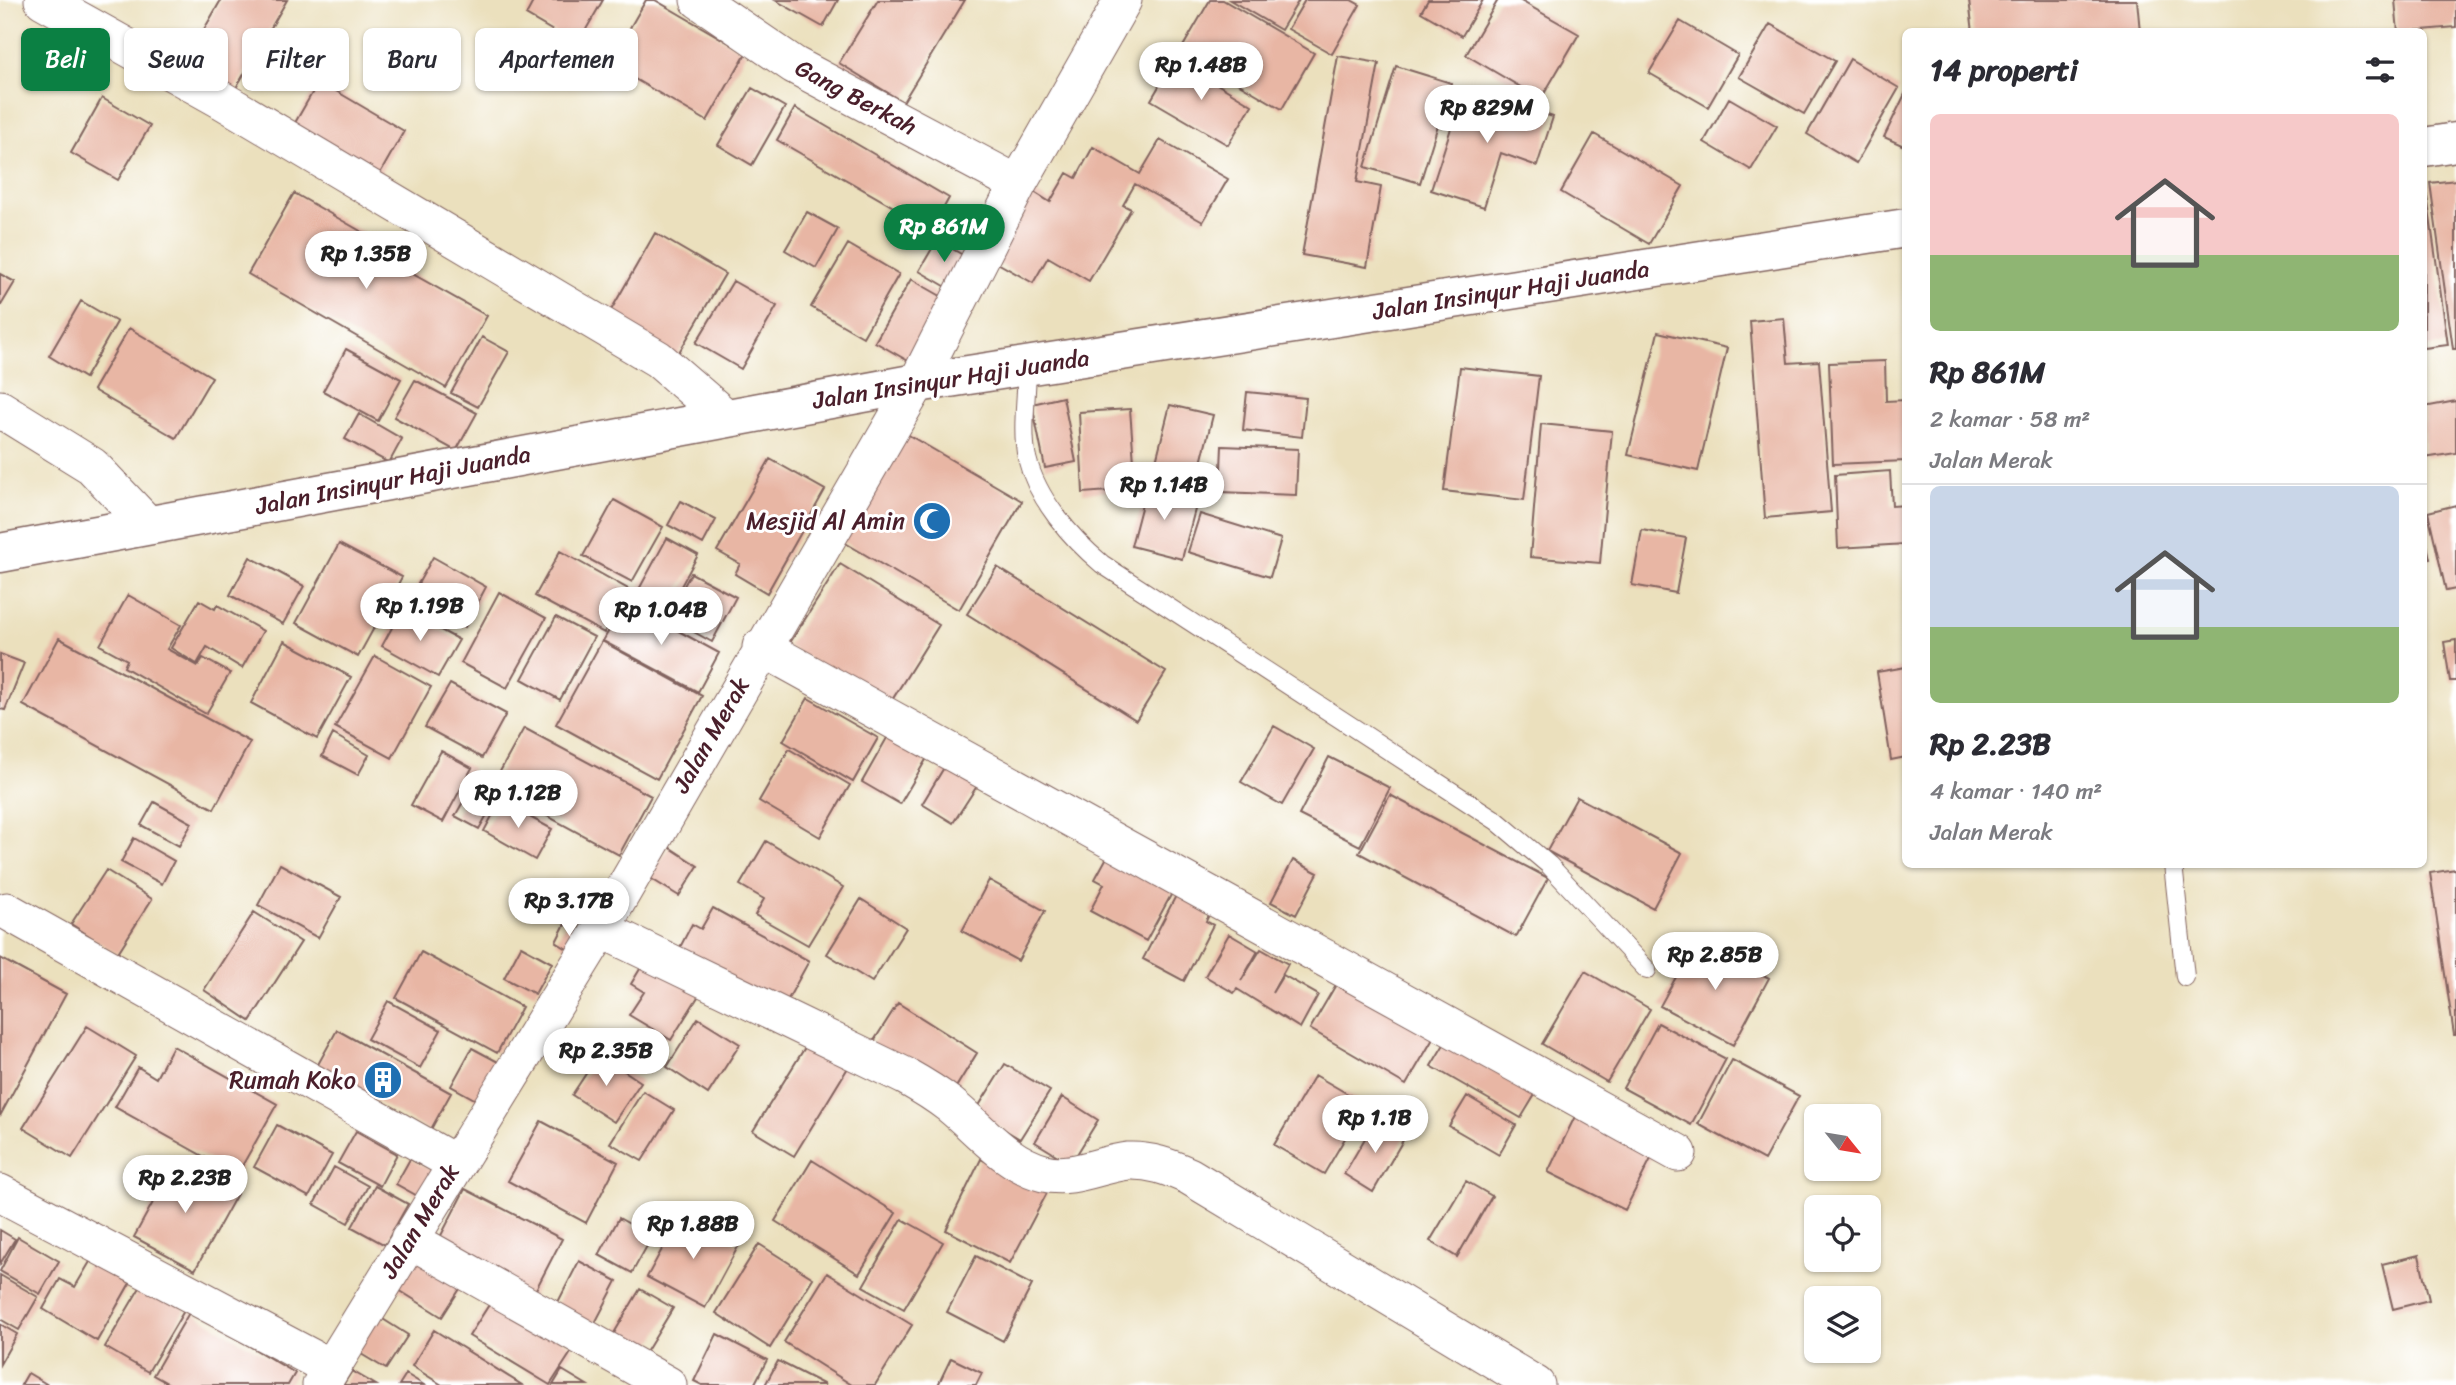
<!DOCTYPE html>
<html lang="id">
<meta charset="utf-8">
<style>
body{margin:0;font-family:Sriracha,sans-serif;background:#f7f7f7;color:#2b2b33;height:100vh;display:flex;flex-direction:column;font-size:26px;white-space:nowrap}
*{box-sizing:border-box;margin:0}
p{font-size:23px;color:#7c7c81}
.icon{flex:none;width:38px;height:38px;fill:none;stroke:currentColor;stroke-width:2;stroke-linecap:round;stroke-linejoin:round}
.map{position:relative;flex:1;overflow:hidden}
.panel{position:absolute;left:1902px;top:28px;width:525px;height:840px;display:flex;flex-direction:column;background:#fff;border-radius:10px;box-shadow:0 2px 5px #0004}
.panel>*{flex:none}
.top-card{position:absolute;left:21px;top:28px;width:665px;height:63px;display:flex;gap:14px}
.needle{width:46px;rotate:120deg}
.buttons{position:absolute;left:1804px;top:1104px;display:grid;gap:14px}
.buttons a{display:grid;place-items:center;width:77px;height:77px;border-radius:10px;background:#fff;box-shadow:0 2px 5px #0004;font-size:35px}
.price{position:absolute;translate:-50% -60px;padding:0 16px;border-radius:24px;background:#fff;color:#222;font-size:23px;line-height:46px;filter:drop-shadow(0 2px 4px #0008)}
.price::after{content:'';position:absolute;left:50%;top:42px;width:21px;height:16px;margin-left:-10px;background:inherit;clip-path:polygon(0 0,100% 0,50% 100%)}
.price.active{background:#0b8043;color:#fff}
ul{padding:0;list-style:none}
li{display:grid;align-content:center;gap:14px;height:371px;padding:0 28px}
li+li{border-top:2px solid #e1e1e2}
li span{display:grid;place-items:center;height:217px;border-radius:10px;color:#555}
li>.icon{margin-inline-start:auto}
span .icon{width:126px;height:126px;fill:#fffc;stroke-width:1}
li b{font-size:30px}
h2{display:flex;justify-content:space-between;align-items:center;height:84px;padding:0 28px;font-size:30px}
.chip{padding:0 24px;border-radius:10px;background:#fff;box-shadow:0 2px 5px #0004;font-size:24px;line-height:63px}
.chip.active{background:#0b8043;color:#fff}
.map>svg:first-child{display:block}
</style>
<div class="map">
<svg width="2456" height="1385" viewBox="0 0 2456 1385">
<rect width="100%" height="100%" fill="#fff"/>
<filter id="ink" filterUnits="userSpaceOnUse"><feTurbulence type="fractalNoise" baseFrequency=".0143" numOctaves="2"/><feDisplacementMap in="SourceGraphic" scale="14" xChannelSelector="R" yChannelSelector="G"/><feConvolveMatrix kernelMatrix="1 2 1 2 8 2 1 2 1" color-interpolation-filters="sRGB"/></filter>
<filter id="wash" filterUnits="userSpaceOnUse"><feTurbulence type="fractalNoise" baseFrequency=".00686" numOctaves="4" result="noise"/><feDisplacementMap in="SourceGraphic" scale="28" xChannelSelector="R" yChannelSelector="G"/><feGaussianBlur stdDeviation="1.57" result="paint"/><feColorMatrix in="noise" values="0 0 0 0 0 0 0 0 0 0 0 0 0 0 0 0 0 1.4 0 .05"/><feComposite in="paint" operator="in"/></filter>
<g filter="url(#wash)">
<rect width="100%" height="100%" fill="#ebe0bd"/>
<g id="blocks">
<path fill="#e8b6a4" d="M221,0H287L229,100L180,71Z
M534,0H603L577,45L526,15Z
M646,0H655L746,53L707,121L609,64Z
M775,0H838L823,27Z
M878,0H965L903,102L839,63Z
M1210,0H1223L1314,53L1282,109L1181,50Z
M1230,0H1299L1281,30Z
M1305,0H1351L1360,5L1332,54L1288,29Z
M1428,0H1483L1462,36L1421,12Z
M1498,0H1519L1579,34L1541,99L1466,55Z
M1969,0H2137L2140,32H1973Z
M2395,0H2456V27L2398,32Z
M1680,21L1738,55L1708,107L1649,73Z
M1770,24L1835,61L1804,114L1739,77Z
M1338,56L1379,63L1357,182L1381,187L1367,267L1302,255Z
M1175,59L1252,105L1228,145L1151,100Z
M1850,59L1899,88L1856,163L1807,134Z
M1396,66L1451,83L1420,183L1365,167Z
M319,81L404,131L374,184L288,135Z
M752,88L785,107L752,165L718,145Z
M1464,88L1553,117L1537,166L1501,153L1484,207L1431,190Z
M1906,92V147L1884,137Z
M102,98L150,126L118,180L71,153Z
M1729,98L1777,126L1751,170L1704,142Z
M795,108L949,198L932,229L777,140Z
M1594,134L1683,186L1649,244L1561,192Z
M1160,140L1228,179L1203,222L1135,184L1123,205L1131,209L1089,281L1048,257L1033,283L994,261L1034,192L1050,202L1067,173L1076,178L1093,147L1140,174Z
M2456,180V349H2453L2430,183Z
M294,193L378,241L372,251L487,316L446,388L248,274Z
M2427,196L2448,345L2424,348V197Z
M807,212L838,229L816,268L785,250Z
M655,233L725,274L675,359L606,319Z
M937,240L968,258L950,289L919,271Z
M848,244L899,274L863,337L811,307Z
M0,274L15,282L0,307Z
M911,279L946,299L910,362L875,342Z
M733,281L777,306L741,369L696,343Z
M81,301L117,322L85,378L49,356Z
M1784,318L1788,363L1819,361L1831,512L1765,518L1750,321Z
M129,328L212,377L176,438L93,390Z
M1658,332L1727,348L1698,471L1628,455Z
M482,337L509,352L478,407L451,393Z
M346,349L401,379L378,421L323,391Z
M1885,361L1886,401L1906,400V461L1833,464L1829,363Z
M1460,367L1539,376L1524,500L1444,491Z
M415,380L477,413L456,451L394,417Z
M1247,392L1306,398L1302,437L1243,430Z
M1063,397L1076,462L1045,468L1032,404Z
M2456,401V453L2424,458V407Z
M1170,405L1213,415L1196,483L1153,473Z
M1130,409L1136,489L1083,493L1079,412Z
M359,414L402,439L389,463L345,439Z
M1541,424L1612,431L1600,563L1530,557Z
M905,433L1022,501L959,610L842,541Z
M1222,446L1298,449L1296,495L1220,492Z
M770,459L825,490L767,593L735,574L740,564L717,551Z
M1890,471L1892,506L1906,505V544L1838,548L1835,475Z
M1147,485L1198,498L1182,559L1131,546Z
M614,500L663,527L632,582L583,556Z
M681,501L716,520L703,544L668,525Z
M2456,505V589L2446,591L2428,512Z
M1200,514L1281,539L1270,577L1188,552Z
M1642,530L1686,538L1676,593L1632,585Z
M2424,532L2430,559L2424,560Z
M667,538L698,555L663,619L632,602Z
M339,544L402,577L358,657L296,623Z
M560,551L628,589L604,633L535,596Z
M250,557L304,586L283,624L230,595Z
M433,557L486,587L465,627L410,598Z
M840,564L939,625L887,708L788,646Z
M997,567L1166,672L1136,720L967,614Z
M691,573L736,597L712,642L667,617Z
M499,592L546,618L507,688L461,663Z
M128,595L181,625L167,649L198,666L203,658L230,673L206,714L124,667L127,660L100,645Z
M199,600L215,609L217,605L263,631L242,668L207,647L197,664L171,648Z
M625,602L719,653L698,692L603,641Z
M402,609L459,640L438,677L382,646Z
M556,617L594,637L560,700L522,679Z
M59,638L250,742L214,809L23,705Z
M2456,640V681H2450L2444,642Z
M284,641L351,677L317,739L251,703Z
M602,641L702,696L657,779L556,724Z
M0,654L24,663L5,710L0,709Z
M375,656L431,687L392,758L335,727Z
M1906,667V757L1891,760L1877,672Z
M450,684L506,714L482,758L425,727Z
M808,698L878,738L853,782L783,741Z
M1274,726L1314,749L1282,805L1241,782Z
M524,728L651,796L619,855L492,786Z
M892,729L931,751L900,804L862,782Z
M333,734L369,755L358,775L322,756Z
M789,749L850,785L820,837L759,801Z
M441,751L472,768L443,822L411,805Z
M1329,757L1390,788L1360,846L1299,815Z
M945,766L977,786L953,823L922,804Z
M472,786L496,799L479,829L455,816Z
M1390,795L1548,878L1516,937L1359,853Z
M1577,797L1682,853L1653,908L1547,851Z
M500,801L552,829L535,860L484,831Z
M154,802L192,823L179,846L141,825Z
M134,838L174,861L162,884L121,862Z
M766,841L843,887L808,945L755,915L764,899L740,885Z
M669,847L698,866L679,896L650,878Z
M1112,848L1177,884L1146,941L1090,911L1104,884L1095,879Z
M1293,860L1318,873L1296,915L1271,902Z
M280,864L341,897L318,938L258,905Z
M2456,869V1035H2454L2430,873Z
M106,870L152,899L117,954L71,924Z
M989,880L1045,911L1018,961L962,931Z
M1182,884L1215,902L1206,921L1213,925L1184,981L1143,959Z
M861,899L906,928L872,982L827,954Z
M713,908L809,961L781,1012L676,955L692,924L701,929Z
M254,912L301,942L250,1021L204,990Z
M565,924L582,934L572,952L556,942Z
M1229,934L1258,951L1241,981L1261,949L1288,964L1272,993L1283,975L1318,995L1300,1028L1237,989L1234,993L1205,976Z
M1697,939L1769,978L1733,1045L1660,1006Z
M521,946L552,963L535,994L504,978Z
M421,952L522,1007L497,1053L396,998Z
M0,958L66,994L0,1116Z
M646,959L701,992L671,1040L629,1015L644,992L631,984Z
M1585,971L1650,1009L1607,1082L1542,1044Z
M1341,976L1437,1032L1406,1085L1310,1029Z
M388,1001L441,1030L420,1068L367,1039Z
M898,1003L977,1053L950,1097L870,1047Z
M698,1018L740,1044L708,1094L667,1067Z
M1658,1023L1726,1059L1691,1125L1623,1088Z
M87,1026L136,1056L72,1158L23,1128Z
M337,1030L451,1093L430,1131L316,1068Z
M809,1041L849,1066L794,1156L753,1131Z
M1446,1041L1536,1093L1521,1118L1431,1066Z
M173,1046L277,1104L237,1175L115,1107L138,1067L156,1078Z
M472,1048L500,1063L478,1101L451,1086Z
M599,1054L641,1082L614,1122L572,1095Z
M1732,1060L1799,1096L1764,1160L1698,1124Z
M1005,1064L1050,1091L1020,1139L975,1112Z
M1315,1075L1365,1104L1324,1174L1274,1145Z
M643,1091L674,1110L642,1161L610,1143Z
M1467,1096L1516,1125L1499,1155L1449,1126Z
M1062,1097L1098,1120L1071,1164L1035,1142Z
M1579,1108L1657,1147L1625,1210L1548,1172Z
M1377,1118L1406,1135L1373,1192L1344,1174Z
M541,1121L618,1162L586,1223L508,1181Z
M277,1125L332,1155L309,1197L254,1167Z
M356,1131L397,1154L380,1186L338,1163Z
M410,1159L437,1173L423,1199L396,1184Z
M981,1159L1047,1193L1010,1263L946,1230Z
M176,1160L237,1194L195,1270L134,1237Z
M812,1160L896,1213L859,1274L775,1221Z
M334,1167L368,1186L348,1223L314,1204Z
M1466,1181L1492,1196L1457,1257L1430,1241Z
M375,1186L408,1204L385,1245L352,1227Z
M465,1189L562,1239L532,1297L435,1247Z
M681,1214L739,1245L705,1308L647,1277Z
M619,1218L652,1237L632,1273L599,1255Z
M902,1219L943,1242L904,1309L863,1286Z
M0,1230L15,1239L0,1264Z
M18,1237L59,1261L40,1294L0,1271Z
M759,1244L813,1278L770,1348L716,1313Z
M415,1254L463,1284L442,1317L394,1287Z
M2419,1255L2429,1300L2393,1309L2382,1264Z
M976,1256L1032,1285L1003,1341L947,1312Z
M91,1260L130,1283L97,1341L43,1309L60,1279L75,1287Z
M579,1261L617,1281L594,1325L556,1306Z
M827,1273L912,1325L875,1385H852L784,1342Z
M0,1275L38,1297L19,1330L0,1319Z
M142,1284L185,1309L148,1372L105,1347Z
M640,1289L673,1308L642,1359L610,1340Z
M494,1297L574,1348L550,1385L469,1336Z
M190,1311L295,1373L288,1385H171L153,1375Z
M378,1316L408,1335L386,1369L356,1351Z
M0,1324L17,1334L0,1364Z
M434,1330L522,1385H442L412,1366Z
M717,1334L767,1360L754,1385H702L694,1381Z
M951,1358L982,1373L976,1385H938Z
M778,1361L825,1385H765Z
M562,1370L587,1385H553Z
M352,1371L376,1385H343Z
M28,1373L48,1385H21Z
M406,1374L424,1385H399Z"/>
</g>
</g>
<g filter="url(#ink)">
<use href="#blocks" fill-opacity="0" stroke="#82635e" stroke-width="2"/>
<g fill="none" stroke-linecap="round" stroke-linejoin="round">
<g stroke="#82635e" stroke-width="20">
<path id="lane" d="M1027,366C1027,395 1021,430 1027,458C1037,499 1071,538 1102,564L1497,821L1549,865L1647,970
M2173,864L2185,977"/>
</g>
<g stroke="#82635e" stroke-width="39">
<path id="street" d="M43,0L220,99L658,359L725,417
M699,0L794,65L1018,184
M0,409L92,466L148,525
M761,647L1678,1153
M7,911L455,1163
M601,929L905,1076C921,1085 936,1094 950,1105C980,1129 1005,1163 1044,1173C1073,1180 1100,1164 1128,1161C1150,1160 1169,1167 1189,1176L1536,1385
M0,1193L331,1368
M409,1239L668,1385
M321,1385L601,929L917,383L1018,184L1123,0"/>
</g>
<g stroke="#82635e" stroke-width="41">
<path id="secondary" d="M2424,147L2456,142
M0,553L917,383L1906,228"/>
</g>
<use href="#lane" stroke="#fff" stroke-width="18"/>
<use href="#street" stroke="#fff" stroke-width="37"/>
<use href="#secondary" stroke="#fff" stroke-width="38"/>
</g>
</g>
<defs>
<g id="mosque-disc" transform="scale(2.0125)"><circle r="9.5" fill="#1f6fb2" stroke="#fff"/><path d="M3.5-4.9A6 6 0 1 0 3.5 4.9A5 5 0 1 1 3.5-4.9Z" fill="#fff"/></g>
<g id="building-disc" transform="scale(2.0125)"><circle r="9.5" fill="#1f6fb2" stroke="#fff"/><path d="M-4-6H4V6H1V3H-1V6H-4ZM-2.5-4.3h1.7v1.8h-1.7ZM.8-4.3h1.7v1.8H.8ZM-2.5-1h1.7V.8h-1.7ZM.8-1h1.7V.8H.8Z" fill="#fff"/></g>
</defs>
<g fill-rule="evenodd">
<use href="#mosque-disc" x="932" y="521"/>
<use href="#building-disc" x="383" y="1080"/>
</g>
<g text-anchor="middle" stroke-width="6" stroke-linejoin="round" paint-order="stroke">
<g font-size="24" fill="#4a1f2b" stroke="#fff">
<text transform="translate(856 97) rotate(28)" y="8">Gang Berkah</text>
<text transform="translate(1511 290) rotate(-9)" y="8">Jalan Insinyur Haji Juanda</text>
<text transform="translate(951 379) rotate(-9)" y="8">Jalan Insinyur Haji Juanda</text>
<text transform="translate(393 480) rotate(-11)" y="8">Jalan Insinyur Haji Juanda</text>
<text transform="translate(711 735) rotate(-60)" y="8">Jalan Merak</text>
<text transform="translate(420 1221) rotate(-59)" y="8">Jalan Merak</text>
</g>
<g font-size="24" fill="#4a1f2b" stroke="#fff" text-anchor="end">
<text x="905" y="529">Mesjid Al Amin</text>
<text x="356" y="1088">Rumah Koko</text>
</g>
</g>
</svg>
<div class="buttons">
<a><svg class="needle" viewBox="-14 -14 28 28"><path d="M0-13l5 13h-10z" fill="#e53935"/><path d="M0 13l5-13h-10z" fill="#7c7c81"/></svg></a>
<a><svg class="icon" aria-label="locate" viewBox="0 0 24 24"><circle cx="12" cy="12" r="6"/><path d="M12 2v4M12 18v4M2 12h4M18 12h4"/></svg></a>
<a><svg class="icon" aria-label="layers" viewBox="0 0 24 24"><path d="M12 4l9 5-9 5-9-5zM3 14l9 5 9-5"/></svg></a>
</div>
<b class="price" style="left:1201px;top:102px">Rp 1.48B</b>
<b class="price" style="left:1487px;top:145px">Rp 829M</b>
<b class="price active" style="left:944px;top:264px">Rp 861M</b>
<b class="price" style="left:366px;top:291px">Rp 1.35B</b>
<b class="price" style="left:1164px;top:522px">Rp 1.14B</b>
<b class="price" style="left:420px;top:643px">Rp 1.19B</b>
<b class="price" style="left:661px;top:647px">Rp 1.04B</b>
<b class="price" style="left:518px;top:830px">Rp 1.12B</b>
<b class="price" style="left:569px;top:938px">Rp 3.17B</b>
<b class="price" style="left:1715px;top:992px">Rp 2.85B</b>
<b class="price" style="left:606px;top:1088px">Rp 2.35B</b>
<b class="price" style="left:1375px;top:1155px">Rp 1.1B</b>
<b class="price" style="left:185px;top:1215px">Rp 2.23B</b>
<b class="price" style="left:693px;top:1261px">Rp 1.88B</b>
<div class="top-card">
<a class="chip active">Beli</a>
<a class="chip">Sewa</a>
<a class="chip">Filter</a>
<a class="chip">Baru</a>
<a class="chip">Apartemen</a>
</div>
<section class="panel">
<h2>14 properti<svg class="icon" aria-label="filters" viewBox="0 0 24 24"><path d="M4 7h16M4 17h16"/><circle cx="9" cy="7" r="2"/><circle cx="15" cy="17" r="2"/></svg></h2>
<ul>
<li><span style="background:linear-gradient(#f6c9c9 65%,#8fb573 0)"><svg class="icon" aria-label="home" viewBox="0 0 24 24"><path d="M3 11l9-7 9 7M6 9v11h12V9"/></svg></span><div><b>Rp 861M</b><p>2 kamar · 58 m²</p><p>Jalan Merak</p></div></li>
<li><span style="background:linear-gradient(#c9d6e8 65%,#8fb573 0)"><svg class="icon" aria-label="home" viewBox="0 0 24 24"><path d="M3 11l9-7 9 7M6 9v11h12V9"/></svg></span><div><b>Rp 2.23B</b><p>4 kamar · 140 m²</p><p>Jalan Merak</p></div></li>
</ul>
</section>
</div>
